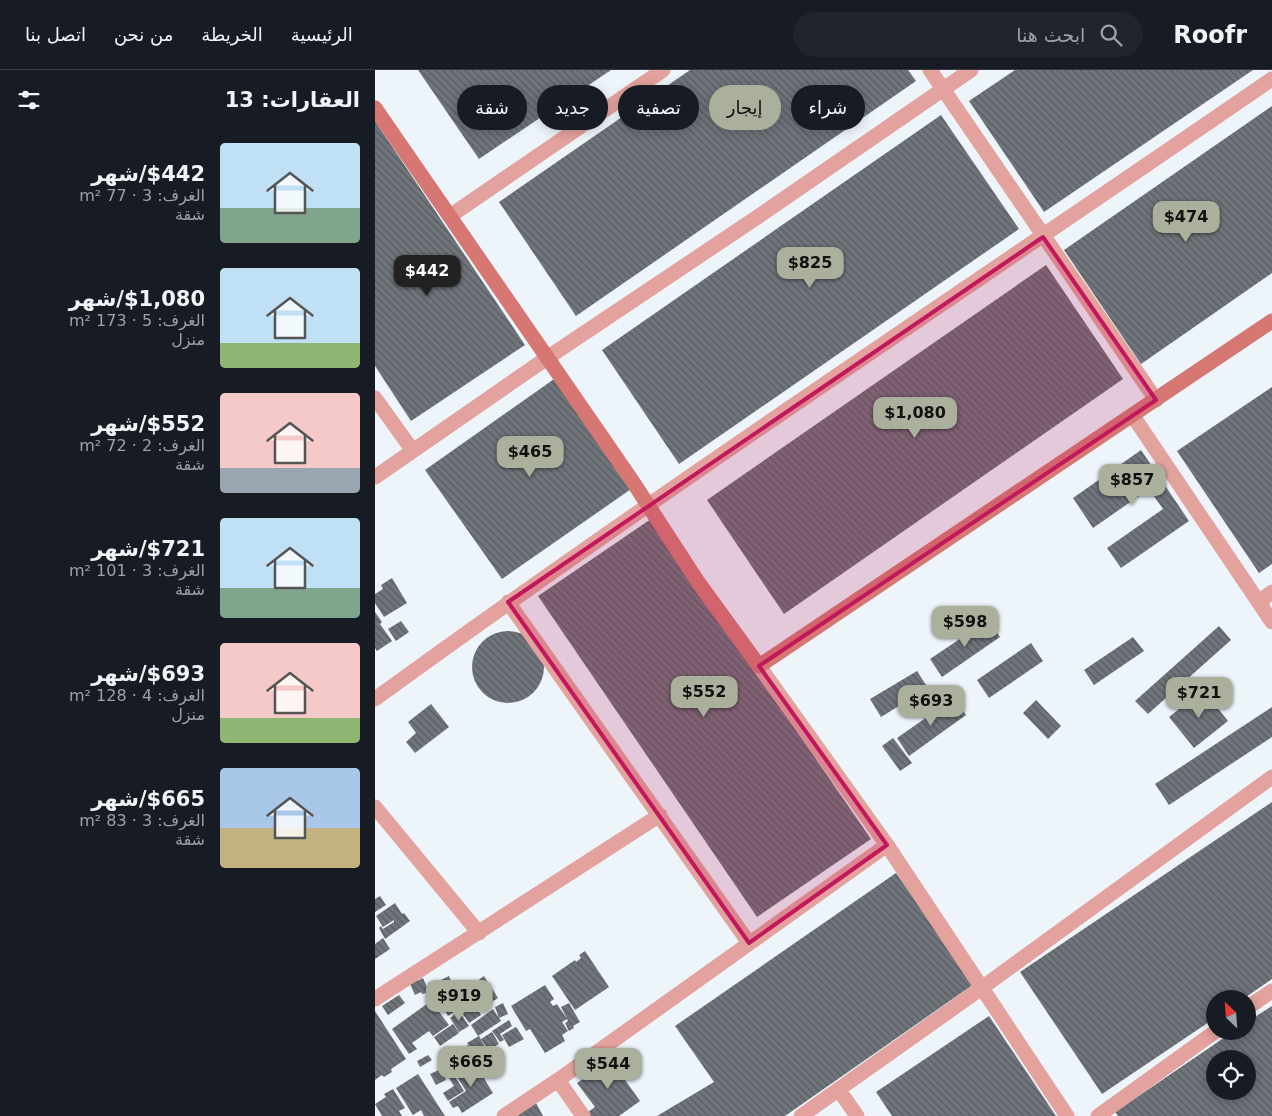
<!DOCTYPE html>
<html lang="ar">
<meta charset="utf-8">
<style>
body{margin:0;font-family:"DejaVu Sans","Noto Naskh Arabic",sans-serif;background:#20242c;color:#f1f3f6;direction:rtl;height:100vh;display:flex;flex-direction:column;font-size:19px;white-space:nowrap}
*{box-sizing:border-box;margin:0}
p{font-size:16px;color:#9ea1a6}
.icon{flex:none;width:28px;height:28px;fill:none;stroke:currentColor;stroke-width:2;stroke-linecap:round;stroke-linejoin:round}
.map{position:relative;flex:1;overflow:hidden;direction:ltr}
.sheet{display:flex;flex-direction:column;background:#171b24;width:375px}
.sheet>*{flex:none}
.guide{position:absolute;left:15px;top:15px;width:475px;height:45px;direction:rtl;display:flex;gap:10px}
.needle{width:32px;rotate:335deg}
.fabs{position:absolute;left:831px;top:920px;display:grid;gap:10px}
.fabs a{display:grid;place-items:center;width:50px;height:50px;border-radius:50%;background:#171b24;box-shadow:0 2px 12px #0003;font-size:25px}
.price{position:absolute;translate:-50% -42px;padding:0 11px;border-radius:10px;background:#aab09b;color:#111;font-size:16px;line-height:32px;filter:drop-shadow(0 1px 2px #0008)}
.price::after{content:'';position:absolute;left:50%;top:30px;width:15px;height:11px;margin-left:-8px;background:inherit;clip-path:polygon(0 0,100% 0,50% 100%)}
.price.selected{background:#222;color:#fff}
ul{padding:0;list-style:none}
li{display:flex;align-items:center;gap:15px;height:125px;padding:0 15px}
li span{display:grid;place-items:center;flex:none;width:140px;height:100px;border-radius:5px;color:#555}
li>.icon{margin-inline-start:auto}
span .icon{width:60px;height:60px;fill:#fffc;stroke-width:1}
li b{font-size:21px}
h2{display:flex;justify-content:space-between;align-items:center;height:60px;padding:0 15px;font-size:21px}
.pill{padding:0 18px;border-radius:22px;background:#171b24;box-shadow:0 2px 12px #0003;font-size:18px;line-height:45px}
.pill.selected{background:#aab09b;color:#111}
header{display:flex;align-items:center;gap:30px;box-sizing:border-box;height:70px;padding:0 25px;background:#171b24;border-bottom:1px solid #363941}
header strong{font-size:24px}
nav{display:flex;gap:28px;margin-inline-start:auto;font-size:18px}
.search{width:350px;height:45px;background:#20242c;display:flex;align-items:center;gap:12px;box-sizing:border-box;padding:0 18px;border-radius:28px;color:#9ea1a6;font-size:19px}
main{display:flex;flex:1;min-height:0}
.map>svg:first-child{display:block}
</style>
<header>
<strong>Roofr</strong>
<div class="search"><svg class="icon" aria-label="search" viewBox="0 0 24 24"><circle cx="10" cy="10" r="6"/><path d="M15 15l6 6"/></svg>ابحث هنا</div>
<nav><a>الرئيسية</a><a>الخريطة</a><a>من نحن</a><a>اتصل بنا</a></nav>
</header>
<main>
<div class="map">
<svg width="897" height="1046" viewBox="0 0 897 1046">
<defs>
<pattern id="building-back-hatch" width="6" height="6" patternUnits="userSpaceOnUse" patternTransform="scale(1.25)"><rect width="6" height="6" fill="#6f757b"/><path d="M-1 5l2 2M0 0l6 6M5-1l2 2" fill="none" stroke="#575c61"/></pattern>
</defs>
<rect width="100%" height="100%" fill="#edf5fb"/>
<path fill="url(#building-back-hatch)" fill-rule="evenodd" d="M43,0H236L104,89Z
M315,0H533L541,11L201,246L124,132Z
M640,0H878L669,142L594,31Z
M897,36V203L766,294L689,180Z
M566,45L644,159L304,394L227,280Z
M0,51L150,275L36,351L0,296Z
M671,195L748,309L409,544L332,430Z
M182,307L259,417L127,509L50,400Z
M897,317V494L884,503L802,381Z
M766,380L814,451L746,498L732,478L788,439L774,419L718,458L698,428Z
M276,449L496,769L382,847L163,526Z
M17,508L32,533L9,547L0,533V524L8,519L6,515Z
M0,542L7,552L5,554L17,571L2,581L0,578Z
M613,550L625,567L567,607L555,589Z
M26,551L34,562L21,571L13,559Z
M844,556L856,570L773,644L760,631Z
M97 597a36 36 0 1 1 72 0a36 36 0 1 1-72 0Z
M758,567L769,581L719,615L709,600Z
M656,573L668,591L614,628L602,610Z
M542,601L553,618L506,647L495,629Z
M828,620L853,651L819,678L794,647Z
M579,628L591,645L534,686L522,668Z
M661,630L686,656L673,669L648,643Z
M56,634L74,657L40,683L31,672L41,663L33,652Z
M897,637V667L794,735L780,714Z
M518,668L537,693L525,701L507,676Z
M897,732V909L868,929H840V948L727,1024L645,902Z
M521,803L599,914L410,1046H282L339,1012L300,956Z
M5,826L11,835L0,842V829Z
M20,833L27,844L29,843L35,851L10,869L4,858L6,856L8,859L19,852V850L8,857L1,846Z
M8,868L15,879L0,889V874Z
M210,881L234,917L200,940L177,906L200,890L201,892L206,888L204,885Z
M74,906L77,914L62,921L64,924L59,926L53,913L61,911L62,912Z
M109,906L123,928L112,935L98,914Z
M48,908L54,922L47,924L46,922L40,925L35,914Z
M97,915L104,925L94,932L87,922Z
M170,915L179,929L175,932L178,936L182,934L192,949L187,952L193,961L187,965L190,971L170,983L155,959L151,961L136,936Z
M78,916L83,925L86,923L93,933L73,946L69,939L82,931L72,936L64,923Z
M24,925L30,933L13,945L7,936Z
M56,931L74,955L58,966L54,961L37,973L42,979L34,984L17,959Z
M97,932L106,945L94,953L85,940Z
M128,933L133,944L124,948L120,937Z
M194,933L205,952L198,956L199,958L194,961L190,953L193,951L186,937Z
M897,936V1046H743L740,1042L859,961H872V952ZM840,989H872V1021H840Z
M118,939L126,951L103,966L96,955Z
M0,941L31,989L16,999L17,1002L9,1007L7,1005L0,1010Z
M84,941L94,956L84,962L75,948Z
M614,946L681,1046H517L501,1022Z
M134,950L137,956L125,964L129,970L125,972L117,961Z
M78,954L84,963L65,976L59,967Z
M141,957L149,969L134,977L127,965Z
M117,962L124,974L113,980L106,969Z
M104,966L113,982L102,988L92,973Z
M93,975L100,988L92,992L90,988L87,989L83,981Z
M112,983L120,998L109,1005L101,990Z
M53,985L57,990L45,997L42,991Z
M233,986L265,1031L244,1046H210L209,1045L220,1037L202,1013L215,1004L213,1000Z
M99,992L118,1023L87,1043L83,1036L78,1038L74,1032L91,1021L80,1004Z
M66,999L71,1010L61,1015L55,1004Z
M43,1004L70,1046H49L46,1040L38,1045L21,1018Z
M79,1005L89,1021L73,1031L68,1023L79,1016L74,1008Z
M18,1019L30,1038L24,1041L27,1046H7L0,1034L11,1027L9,1024Z
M160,1031L168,1046H143L142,1044Z"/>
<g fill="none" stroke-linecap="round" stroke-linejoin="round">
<path stroke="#e3a29d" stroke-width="15" d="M555,0L781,330
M75,146L288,0
M0,328L38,381
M758,346L897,552
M0,407L172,288L384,146L596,0
M133,532L374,873
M884,532L897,522
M384,596L512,775L692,1046
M0,629C294,415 598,215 897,9
M0,737L104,863
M0,929L285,745
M872,938L897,921
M183,1010L208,1046
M464,1020L482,1046
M129,1046L183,1010L512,775
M426,1046L608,917L897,707
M723,1046L841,961"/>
<path stroke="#d67773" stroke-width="15" d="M0,38L258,412L323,512L384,596L897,251"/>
</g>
<path fill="#c2185b" fill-opacity="0.2" stroke="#c2185b" stroke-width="4" stroke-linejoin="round" d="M668,167L781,330L384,596L512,775L374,873L133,532Z"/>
</svg>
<div class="fabs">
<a><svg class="needle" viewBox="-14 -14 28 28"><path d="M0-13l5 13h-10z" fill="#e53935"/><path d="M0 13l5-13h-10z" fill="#9ea1a6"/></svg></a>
<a><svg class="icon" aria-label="locate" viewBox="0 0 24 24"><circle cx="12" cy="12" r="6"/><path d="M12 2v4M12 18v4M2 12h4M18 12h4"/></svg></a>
</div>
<b class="price" style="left:811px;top:173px">$474</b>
<b class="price" style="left:435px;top:219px">$825</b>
<b class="price selected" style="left:52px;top:227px">$442</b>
<b class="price" style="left:540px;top:369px">$1,080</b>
<b class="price" style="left:155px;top:408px">$465</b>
<b class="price" style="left:757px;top:436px">$857</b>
<b class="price" style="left:590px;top:578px">$598</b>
<b class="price" style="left:329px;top:648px">$552</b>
<b class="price" style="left:824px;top:649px">$721</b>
<b class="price" style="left:556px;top:657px">$693</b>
<b class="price" style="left:84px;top:952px">$919</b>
<b class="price" style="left:96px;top:1018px">$665</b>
<b class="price" style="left:233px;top:1020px">$544</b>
<div class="guide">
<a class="pill">شراء</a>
<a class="pill selected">إيجار</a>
<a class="pill">تصفية</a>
<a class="pill">جديد</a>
<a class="pill">شقة</a>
</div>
</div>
<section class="sheet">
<h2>العقارات: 13<svg class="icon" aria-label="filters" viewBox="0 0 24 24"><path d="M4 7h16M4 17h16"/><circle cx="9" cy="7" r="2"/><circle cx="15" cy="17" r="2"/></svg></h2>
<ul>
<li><span style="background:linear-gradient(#bfe0f5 65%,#7fa58c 0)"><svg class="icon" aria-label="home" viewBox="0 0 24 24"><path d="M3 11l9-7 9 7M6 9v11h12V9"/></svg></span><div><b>$442/شهر</b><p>الغرف: 3 · 77 m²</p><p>شقة</p></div></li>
<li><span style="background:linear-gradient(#bfe0f5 75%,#8fb573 0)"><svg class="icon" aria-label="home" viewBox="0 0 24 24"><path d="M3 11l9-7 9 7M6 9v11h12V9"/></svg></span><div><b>$1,080/شهر</b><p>الغرف: 5 · 173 m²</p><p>منزل</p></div></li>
<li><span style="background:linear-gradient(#f6c9c9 75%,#9aa5b1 0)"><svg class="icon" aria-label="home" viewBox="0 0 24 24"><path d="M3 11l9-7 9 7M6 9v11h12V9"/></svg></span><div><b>$552/شهر</b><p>الغرف: 2 · 72 m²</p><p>شقة</p></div></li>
<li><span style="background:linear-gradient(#bfe0f5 70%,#7fa58c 0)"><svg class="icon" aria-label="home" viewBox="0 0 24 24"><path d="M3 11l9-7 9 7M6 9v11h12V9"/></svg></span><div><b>$721/شهر</b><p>الغرف: 3 · 101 m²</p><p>شقة</p></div></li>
<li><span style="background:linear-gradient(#f6c9c9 75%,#8fb573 0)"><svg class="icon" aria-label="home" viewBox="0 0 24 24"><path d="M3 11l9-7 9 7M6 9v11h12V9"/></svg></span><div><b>$693/شهر</b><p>الغرف: 4 · 128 m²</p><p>منزل</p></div></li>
<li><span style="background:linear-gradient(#a9c7e8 60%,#c2b280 0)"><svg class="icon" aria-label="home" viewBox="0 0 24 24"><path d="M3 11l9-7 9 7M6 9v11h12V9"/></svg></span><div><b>$665/شهر</b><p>الغرف: 3 · 83 m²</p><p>شقة</p></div></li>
</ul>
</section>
</main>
